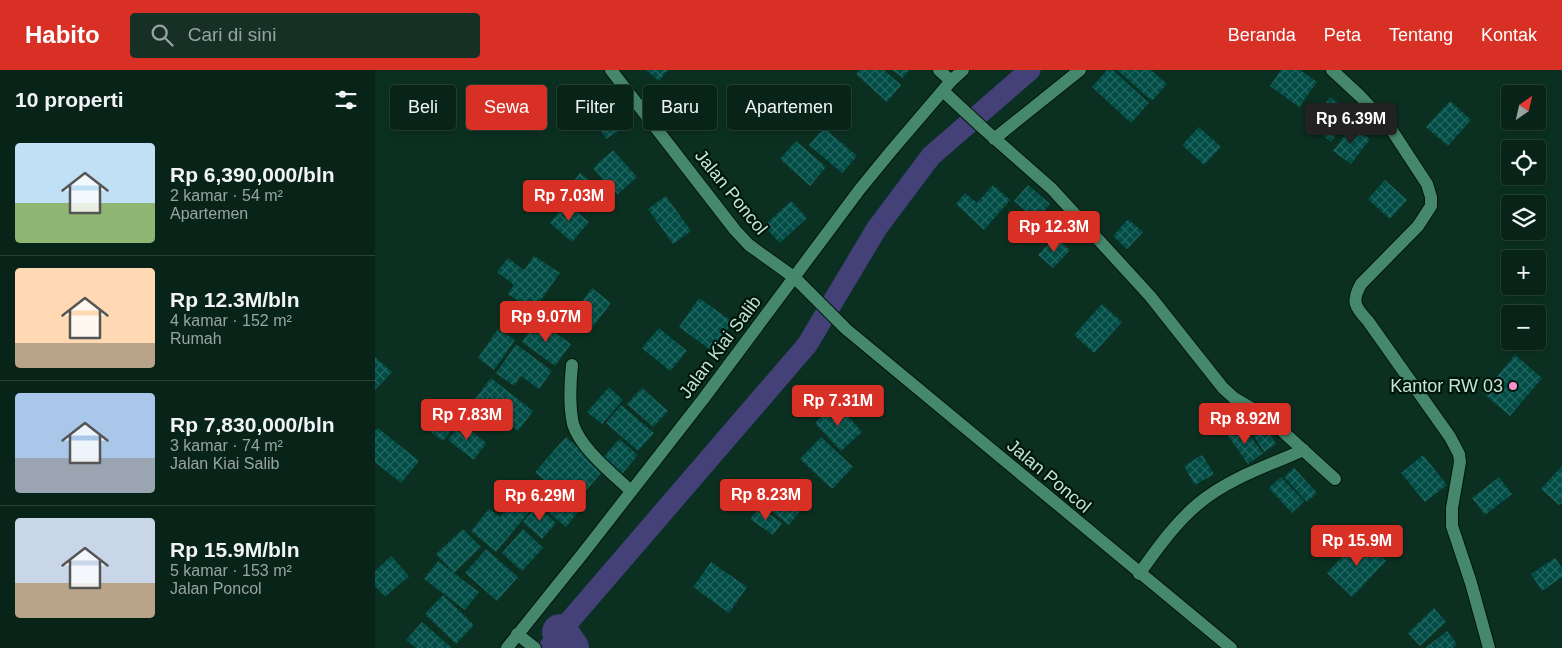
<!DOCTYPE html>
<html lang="id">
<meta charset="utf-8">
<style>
body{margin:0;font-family:Helvetica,sans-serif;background:#163026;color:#f1f3f6;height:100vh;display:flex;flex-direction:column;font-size:19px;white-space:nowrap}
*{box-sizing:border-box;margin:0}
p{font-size:16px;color:#98a4a2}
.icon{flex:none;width:28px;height:28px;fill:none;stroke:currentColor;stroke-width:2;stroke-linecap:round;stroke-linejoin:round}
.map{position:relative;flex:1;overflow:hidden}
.details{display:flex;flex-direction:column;background:#082419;width:375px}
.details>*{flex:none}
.banner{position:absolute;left:15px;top:15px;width:475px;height:45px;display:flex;gap:10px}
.needle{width:32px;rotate:34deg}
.controls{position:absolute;left:1126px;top:15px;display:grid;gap:10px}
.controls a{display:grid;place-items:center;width:45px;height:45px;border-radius:5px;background:#082419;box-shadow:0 2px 8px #0003,0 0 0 1px #294138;font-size:25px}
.price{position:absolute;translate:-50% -42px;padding:0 11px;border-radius:5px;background:#d93025;color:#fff;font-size:16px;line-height:32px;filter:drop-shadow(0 1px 2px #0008)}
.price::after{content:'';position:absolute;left:50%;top:30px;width:15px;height:11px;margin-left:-8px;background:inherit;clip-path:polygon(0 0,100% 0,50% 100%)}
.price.on{background:#222;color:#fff}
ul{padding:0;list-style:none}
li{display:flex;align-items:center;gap:15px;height:125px;padding:0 15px}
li+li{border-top:1px solid #294138}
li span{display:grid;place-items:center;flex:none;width:140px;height:100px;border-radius:5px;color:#555}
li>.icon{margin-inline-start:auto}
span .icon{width:60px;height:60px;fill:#fffc;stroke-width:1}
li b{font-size:21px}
h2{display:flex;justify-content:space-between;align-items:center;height:60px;padding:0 15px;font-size:21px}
.tag{padding:0 18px;border-radius:5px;background:#082419;box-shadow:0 2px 8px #0003,0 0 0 1px #294138;font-size:18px;line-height:45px}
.tag.on{background:#d93025;color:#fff}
header{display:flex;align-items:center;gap:30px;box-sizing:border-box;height:70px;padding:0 25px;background:#d93025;color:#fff}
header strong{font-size:24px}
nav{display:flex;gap:28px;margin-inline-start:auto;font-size:18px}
.search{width:350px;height:45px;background:#163026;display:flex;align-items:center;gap:12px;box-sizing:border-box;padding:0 18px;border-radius:5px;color:#98a4a2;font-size:19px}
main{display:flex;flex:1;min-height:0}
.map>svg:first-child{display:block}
</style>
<header>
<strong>Habito</strong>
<div class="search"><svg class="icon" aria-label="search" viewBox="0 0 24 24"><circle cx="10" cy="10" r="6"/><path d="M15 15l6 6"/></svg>Cari di sini</div>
<nav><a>Beranda</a><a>Peta</a><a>Tentang</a><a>Kontak</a></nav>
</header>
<main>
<section class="details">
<h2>10 properti<svg class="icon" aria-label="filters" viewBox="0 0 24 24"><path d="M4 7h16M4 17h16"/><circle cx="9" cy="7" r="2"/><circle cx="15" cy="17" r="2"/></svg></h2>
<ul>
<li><span style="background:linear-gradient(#bfe0f5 60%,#8fb573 0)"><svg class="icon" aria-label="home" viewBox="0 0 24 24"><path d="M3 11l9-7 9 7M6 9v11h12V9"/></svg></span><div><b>Rp 6,390,000/bln</b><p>2 kamar · 54 m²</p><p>Apartemen</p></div></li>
<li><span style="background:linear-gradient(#ffd9b3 75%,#b9a48a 0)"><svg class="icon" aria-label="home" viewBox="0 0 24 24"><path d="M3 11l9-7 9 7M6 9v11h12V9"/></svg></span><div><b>Rp 12.3M/bln</b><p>4 kamar · 152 m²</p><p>Rumah</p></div></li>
<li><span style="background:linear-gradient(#a9c7e8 65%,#9aa5b1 0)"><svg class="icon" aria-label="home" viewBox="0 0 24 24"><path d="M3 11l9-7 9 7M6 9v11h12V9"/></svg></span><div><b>Rp 7,830,000/bln</b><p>3 kamar · 74 m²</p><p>Jalan Kiai Salib</p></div></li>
<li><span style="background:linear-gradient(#c9d6e8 65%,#b9a48a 0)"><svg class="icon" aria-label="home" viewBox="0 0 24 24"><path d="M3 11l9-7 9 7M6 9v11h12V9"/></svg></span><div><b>Rp 15.9M/bln</b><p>5 kamar · 153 m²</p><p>Jalan Poncol</p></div></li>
</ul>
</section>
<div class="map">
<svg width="1187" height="578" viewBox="0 0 1187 578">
<defs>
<pattern id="building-cross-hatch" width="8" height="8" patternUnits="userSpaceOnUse" patternTransform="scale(1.25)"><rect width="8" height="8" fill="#014d46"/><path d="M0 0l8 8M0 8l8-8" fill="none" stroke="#246660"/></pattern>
</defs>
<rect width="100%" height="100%" fill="#0b3021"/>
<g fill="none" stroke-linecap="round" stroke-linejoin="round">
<path stroke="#434177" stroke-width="21" d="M174,578L185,562L432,275L502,158L556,86L655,0"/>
<path stroke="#434177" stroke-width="36" d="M185,562L196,578"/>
</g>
<path fill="url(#building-cross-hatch)" d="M271,0H293L284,11Z
M485,0H509L526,15L512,32L481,4Z
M517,0H534L528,8Z
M732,0H738L774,33L756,53L717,17Z
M742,0H776L792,14L777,31Z
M906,0H925L942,12L924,37L895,16Z
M319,26L337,43L322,59L304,42Z
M955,27L977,44L956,72L934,55Z
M1075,31L1096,50L1073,76L1051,57Z
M233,46L243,61L231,69L222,54Z
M977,56L995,69L976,94L958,81Z
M824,57L846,77L829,95L807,75Z
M449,58L482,86L467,103L434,75Z
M421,71L451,97L435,116L405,89Z
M238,80L262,107L242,125L218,98Z
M205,103L229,122L213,143L188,124Z
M1010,110L1032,130L1015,149L993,129Z
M618,115L635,130L609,160L581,134L590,123L602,133Z
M653,115L675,134L661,150L639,131Z
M291,126L316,161L298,174L273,139Z
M416,131L432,148L405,173L389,156Z
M191,133L214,152L197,172L175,153Z
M753,149L768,162L752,179L738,166Z
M680,167L695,180L678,198L663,185Z
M159,186L185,203L158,241L133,224L139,215L122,202L133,188L149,200Z
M217,218L236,233L213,263L194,249Z
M324,228L358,252L337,281L304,257Z
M727,234L747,252L719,283L699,265Z
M162,250L196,274L180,296L147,272Z
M284,258L312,281L295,301L267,278Z
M123,259L140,270L119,300L103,288Z
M141,274L177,301L164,319L146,306L139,316L121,303Z
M1140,285L1167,308L1135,346L1108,323Z
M0,287L17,302L0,320Z
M116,308L158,341L143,361L100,329Z
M234,317L248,330L227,354L212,342Z
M267,318L293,341L278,357L252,334Z
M77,329L92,341L68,371L53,360Z
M461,333L487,362L466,381L440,353Z
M246,335L279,363L263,381L231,353Z
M885,347L901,374L889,382L872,355Z
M86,353L111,373L99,390L73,370Z
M867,356L888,383L873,394L853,366Z
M3,358L44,391L26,413L0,392V361Z
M191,367L229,400L198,435L160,402Z
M446,367L478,397L457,419L425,389Z
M244,369L263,385L247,404L228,388Z
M827,385L839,404L820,415L809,396Z
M1048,385L1072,415L1050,432L1026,403Z
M1187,396V433L1184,435L1166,419Z
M919,398L942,423L932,432L909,407Z
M906,407L929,431L917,443L894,418Z
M1124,407L1137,424L1110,445L1097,428Z
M396,410L429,436L414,455L381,429Z
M174,418L203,442L191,457L162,433Z
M144,423L159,436L121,482L96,461L114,439L125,447Z
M162,436L181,453L167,469L148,452Z
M385,437L407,453L398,465L375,449Z
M88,459L106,477L79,503L61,484Z
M148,459L168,478L147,501L127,483Z
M986,467L1011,491L977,527L952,503Z
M111,479L143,507L122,531L90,503Z
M16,486L34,506L10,527L0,516V501Z
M1180,488L1187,498V507L1167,521L1156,504Z
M63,491L104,522L90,540L49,509Z
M336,492L372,517L354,543L318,517Z
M68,525L99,555L81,574L50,544Z
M1059,538L1071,552L1045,576L1033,563Z
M47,552L77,578H41L31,570Z
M1072,561L1082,574L1078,578H1050Z"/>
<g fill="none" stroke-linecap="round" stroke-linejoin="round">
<g stroke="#02150d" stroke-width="14">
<path id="minor" d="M236,0L360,160L374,175L420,208L471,259L856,578
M564,0L576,11
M957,0L985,26L1016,59L1052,114L1056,127V136L1043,156L986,214C976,232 980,237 993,251L1075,367L1084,384L1085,392L1077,438V456L1096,513L1114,578
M568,21L610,60L677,119L775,226L848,318L859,328L893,348L960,409
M619,69L705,0
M197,295C195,314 194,335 198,354C205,378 238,404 256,421
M764,504C782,479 800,453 823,434C852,409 894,395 929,380
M142,564L160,578"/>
</g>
<g stroke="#02150d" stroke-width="14">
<path id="tertiary" d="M132,578L209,482L329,328L485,119L517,80L576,11L588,0"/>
</g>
<use href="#minor" stroke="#45886b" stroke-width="12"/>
<use href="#tertiary" stroke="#45886b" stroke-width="12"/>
</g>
<circle fill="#f690cf" stroke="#00160c" stroke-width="2" cx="1138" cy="316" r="5"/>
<g text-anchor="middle" stroke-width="4.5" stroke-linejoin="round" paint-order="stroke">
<g font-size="18" fill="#c3e5d4" stroke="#00160c">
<text transform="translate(356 122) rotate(51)" y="6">Jalan Poncol</text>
<text transform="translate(345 277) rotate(-53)" y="6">Jalan Kiai Salib</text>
<text transform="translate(674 406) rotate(40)" y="6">Jalan Poncol</text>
</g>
<g font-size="18" fill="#c3e5d4" stroke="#00160c" text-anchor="end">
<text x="1128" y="322">Kantor RW 03</text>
</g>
</g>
</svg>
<div class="controls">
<a><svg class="needle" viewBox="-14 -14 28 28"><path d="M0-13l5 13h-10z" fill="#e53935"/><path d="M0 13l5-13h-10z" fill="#98a4a2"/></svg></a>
<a><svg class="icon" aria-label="locate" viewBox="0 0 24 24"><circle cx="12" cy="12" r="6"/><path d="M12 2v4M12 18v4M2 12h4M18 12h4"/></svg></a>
<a><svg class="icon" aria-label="layers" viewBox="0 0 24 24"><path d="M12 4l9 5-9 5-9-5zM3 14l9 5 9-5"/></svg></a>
<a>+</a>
<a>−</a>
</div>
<b class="price on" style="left:976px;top:75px">Rp 6.39M</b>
<b class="price" style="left:194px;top:152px">Rp 7.03M</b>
<b class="price" style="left:679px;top:183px">Rp 12.3M</b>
<b class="price" style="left:171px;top:273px">Rp 9.07M</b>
<b class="price" style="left:463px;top:357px">Rp 7.31M</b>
<b class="price" style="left:92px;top:371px">Rp 7.83M</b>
<b class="price" style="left:870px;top:375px">Rp 8.92M</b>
<b class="price" style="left:391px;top:451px">Rp 8.23M</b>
<b class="price" style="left:165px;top:452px">Rp 6.29M</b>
<b class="price" style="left:982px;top:497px">Rp 15.9M</b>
<div class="banner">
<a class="tag">Beli</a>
<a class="tag on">Sewa</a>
<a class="tag">Filter</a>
<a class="tag">Baru</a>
<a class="tag">Apartemen</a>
</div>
</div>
</main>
